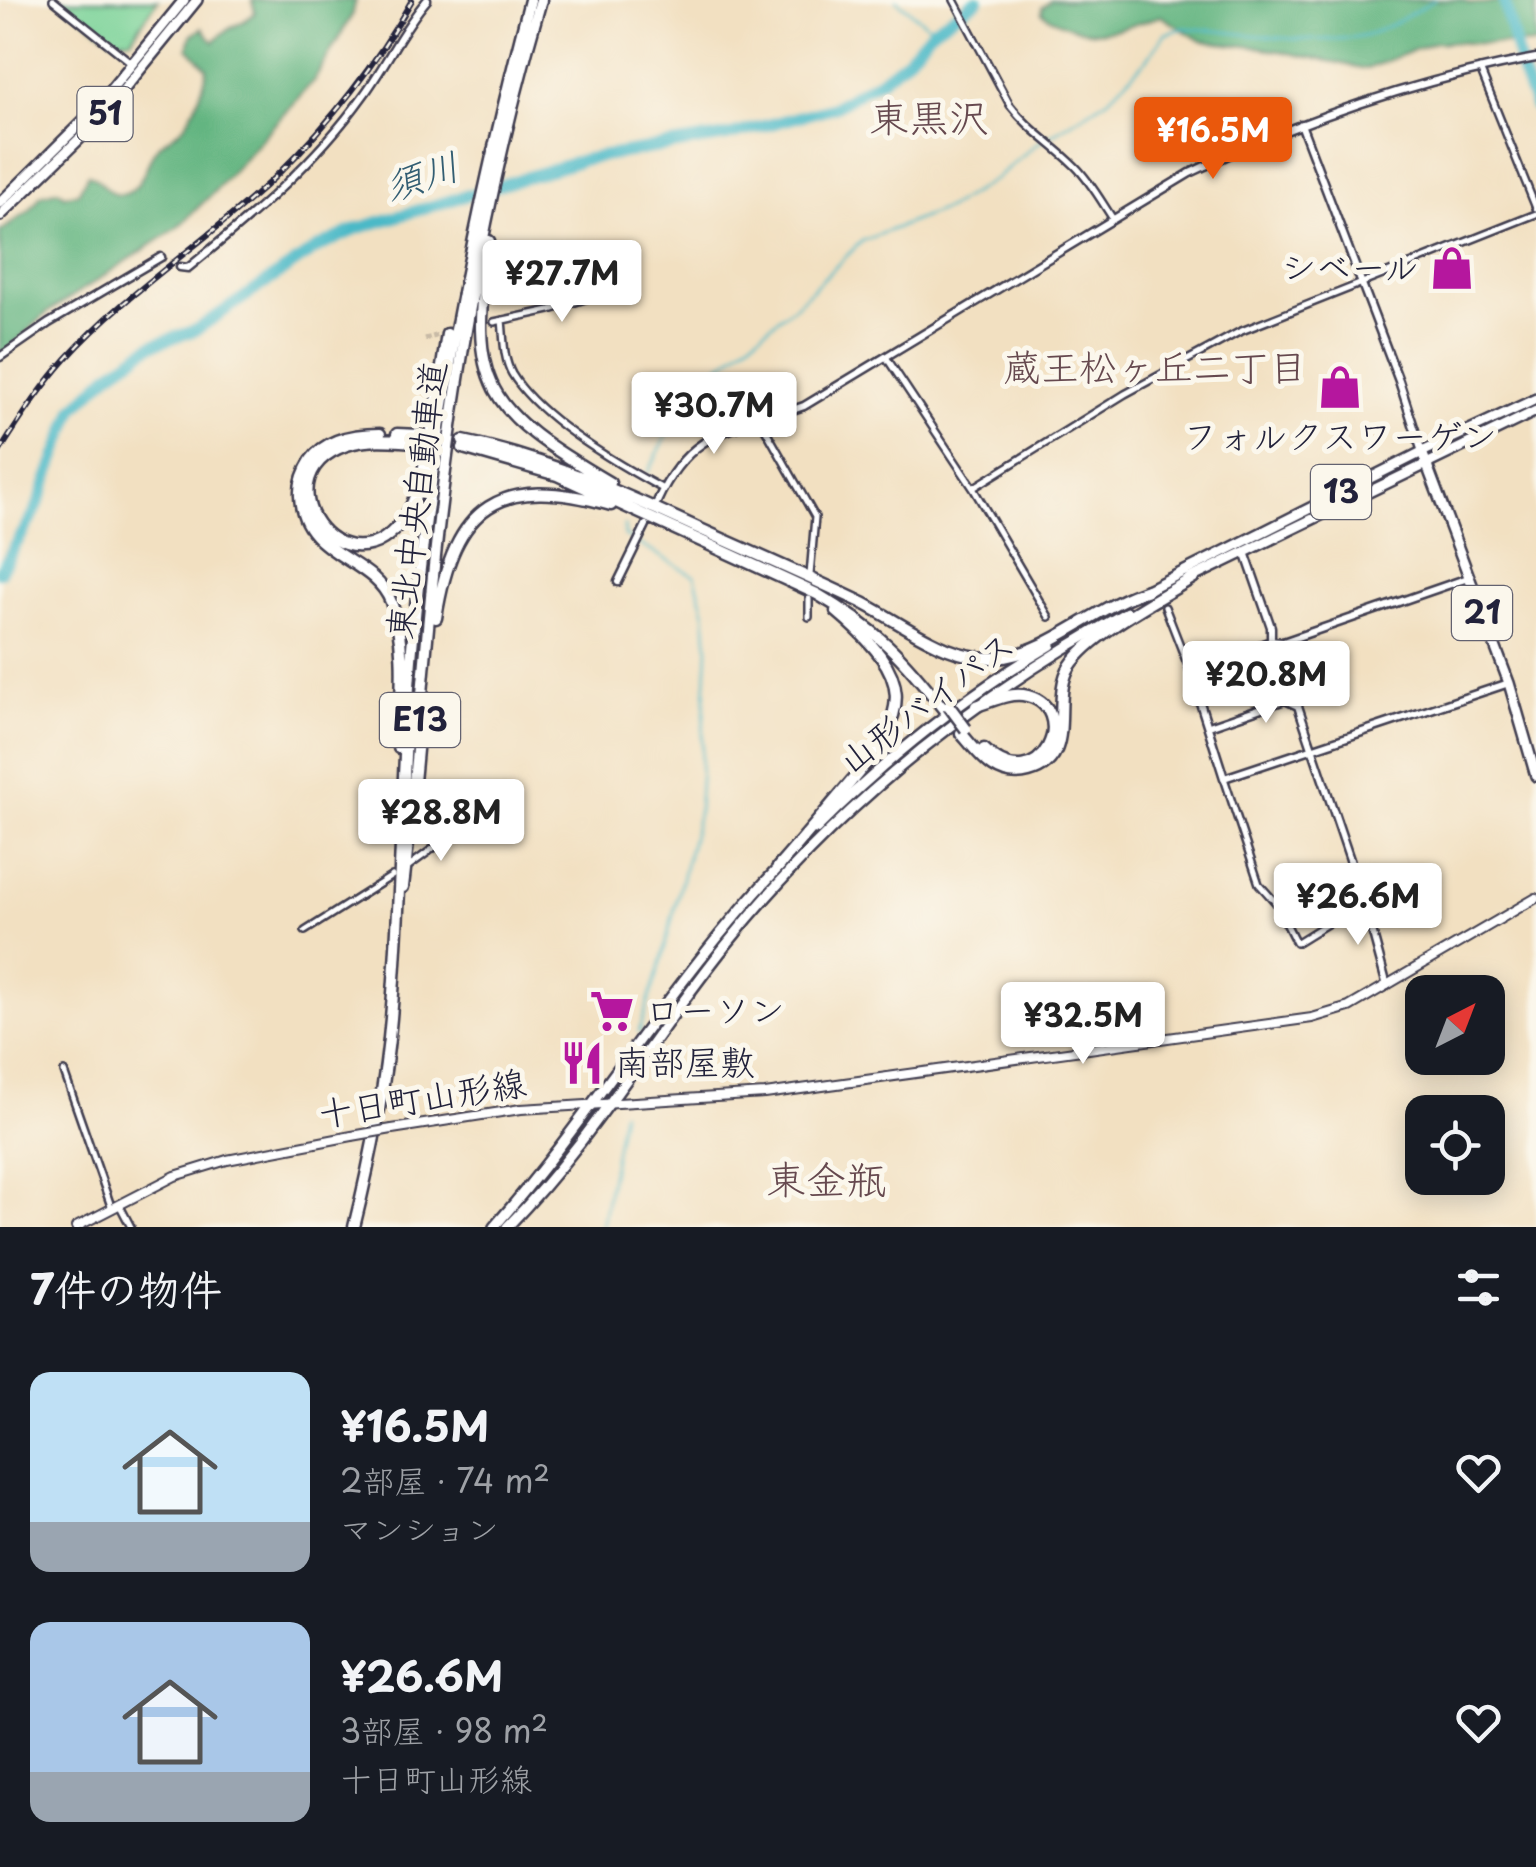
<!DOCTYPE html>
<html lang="ja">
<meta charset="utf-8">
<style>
body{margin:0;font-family:"Playpen Sans","Klee One",sans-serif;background:#242831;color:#f1f3f6;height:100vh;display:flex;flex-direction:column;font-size:38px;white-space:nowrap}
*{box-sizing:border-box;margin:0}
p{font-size:32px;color:#9ea1a6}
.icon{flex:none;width:55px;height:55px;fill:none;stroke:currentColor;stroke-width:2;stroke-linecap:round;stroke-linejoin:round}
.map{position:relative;height:1227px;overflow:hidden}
.drawer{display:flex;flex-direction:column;background:#171b24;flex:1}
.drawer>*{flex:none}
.needle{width:65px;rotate:42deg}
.buttons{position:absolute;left:1405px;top:975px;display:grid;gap:20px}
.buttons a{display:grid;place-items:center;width:100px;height:100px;border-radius:20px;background:#171b24;box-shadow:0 5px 25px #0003;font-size:50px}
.price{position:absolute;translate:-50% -85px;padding:0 22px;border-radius:10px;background:#fff;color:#222;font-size:32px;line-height:65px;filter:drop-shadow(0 2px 5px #0008)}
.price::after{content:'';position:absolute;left:50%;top:60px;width:30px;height:22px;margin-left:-15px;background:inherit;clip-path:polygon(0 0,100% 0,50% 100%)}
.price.current{background:#ea580c;color:#fff}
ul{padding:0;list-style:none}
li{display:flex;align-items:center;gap:30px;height:250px;padding:0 30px}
li span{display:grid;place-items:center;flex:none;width:280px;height:200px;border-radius:20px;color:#555}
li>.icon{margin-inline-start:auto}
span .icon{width:120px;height:120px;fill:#fffc;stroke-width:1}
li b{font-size:42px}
h2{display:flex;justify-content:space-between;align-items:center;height:120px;padding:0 30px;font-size:42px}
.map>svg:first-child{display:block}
</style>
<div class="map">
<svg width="1536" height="1227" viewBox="0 0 1536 1227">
<rect width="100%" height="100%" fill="#fbf7ec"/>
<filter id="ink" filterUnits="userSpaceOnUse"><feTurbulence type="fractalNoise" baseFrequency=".01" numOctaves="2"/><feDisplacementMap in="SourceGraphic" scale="20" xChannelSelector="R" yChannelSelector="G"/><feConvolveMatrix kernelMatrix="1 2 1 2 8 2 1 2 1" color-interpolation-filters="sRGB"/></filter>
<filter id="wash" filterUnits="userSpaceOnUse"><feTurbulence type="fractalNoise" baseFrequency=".0048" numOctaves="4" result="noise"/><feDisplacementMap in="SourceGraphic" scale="40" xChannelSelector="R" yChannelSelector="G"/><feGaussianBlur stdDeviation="2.25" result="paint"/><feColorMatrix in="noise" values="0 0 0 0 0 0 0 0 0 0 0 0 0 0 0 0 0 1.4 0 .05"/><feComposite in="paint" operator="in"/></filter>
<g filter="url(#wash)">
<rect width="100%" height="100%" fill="#f2e0c1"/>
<path fill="#7bd399" stroke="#4e7a6a" stroke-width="2.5" d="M58,0H158L131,39L113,40Z"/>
<path fill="#64b581" stroke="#436c5e" stroke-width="2.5" d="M252,0H356L352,15L315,79L214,192L177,228L47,313L0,357V232L30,210L41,195L58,190L64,195L78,193L88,174C100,177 107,195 120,195C139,194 146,167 153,153C161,140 180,134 188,120C195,109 206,81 207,68L188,48L191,36L202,28L214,42C226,26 240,27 255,13Z
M1051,0H1461L1471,4L1536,0V45L1434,42L1367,69L1264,48L1201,41L1161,16C1112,32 1088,42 1042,13V7Z"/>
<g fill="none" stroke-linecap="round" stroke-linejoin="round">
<path stroke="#4cb9c7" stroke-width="2.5" d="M896,0L933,29
M648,472L691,389L797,304L862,241L948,208L995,179L1035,145L1108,99L1147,59L1165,34L1184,28C1239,31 1311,48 1365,35C1390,29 1412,12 1435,0
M624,526L625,536L695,576L705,613L708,650L698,814L662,959L639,1032
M602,1227L622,1112"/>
<path stroke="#4cb9c7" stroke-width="12" d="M1504,0L1522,73L1536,109
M0,572L36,510L74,409L109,374L152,345L196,330L317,248L356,229L586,159L727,136L834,107L883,78L906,60L933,29L978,0"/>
</g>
</g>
<g filter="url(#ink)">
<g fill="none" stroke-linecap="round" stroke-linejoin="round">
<path stroke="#c8baa6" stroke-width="5" stroke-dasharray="5 2.5" stroke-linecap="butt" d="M425,339L447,333
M381,711L421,715"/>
<path stroke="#c8baa6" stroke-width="6" stroke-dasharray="6 3" stroke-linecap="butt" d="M161,257L180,267"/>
<path stroke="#c8baa6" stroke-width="10" stroke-dasharray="10 5" stroke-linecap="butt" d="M416,442L463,448"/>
<g stroke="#413e4f" stroke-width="10">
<path id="minor" d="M53,0L133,64
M954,0L1010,105C1029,130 1054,145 1075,166C1091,182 1101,201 1113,219
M1480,69L1536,208
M502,320C504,338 503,358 512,374C539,419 617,464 663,489
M494,322L550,310L611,291
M886,357L973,488L1049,617
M759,418L815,517L810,575
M973,488L1125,394L1239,332L1536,214
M1165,607L1190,671
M809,617V599
M429,716L440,719
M1224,778L1259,884L1276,903L1296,943L1364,901
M409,866L453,834
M305,931L392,876
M64,1072L112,1209
M120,1206L131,1227"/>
</g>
<g stroke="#413e4f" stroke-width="11">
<path id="tertiary" d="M1301,124L1399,381L1422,452
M180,267L188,268C252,216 315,163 363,96C386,65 402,29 427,0
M0,357L49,323L161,257
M657,502C691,426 735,431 804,406L1190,173C1300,120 1416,80 1536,58
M1245,552L1271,627V641L1190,671L1224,778L1509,683
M618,582L646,525
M1271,641L1283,642L1468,578
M1209,726L1285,700L1298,706L1364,901L1387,986"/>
</g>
<g stroke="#413e4f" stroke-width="12">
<path id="secondary" d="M392,1129L521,1109L765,1094L1312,1018L1349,1007L1536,898
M76,1227L175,1176L227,1160L352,1136"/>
</g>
<g stroke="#413e4f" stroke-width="14">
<path id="primary" d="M0,203L94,110L184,0
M0,216L99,120L197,0
M1422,452L1509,683L1536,776"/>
</g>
<g stroke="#413e4f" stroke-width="14">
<path id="trunk" d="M1189,579L1536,411
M1143,592L1422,452L1536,399
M816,829C887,758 966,695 1051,645
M494,1227C596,1111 675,976 781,865
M507,1227C591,1142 652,1037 726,945C837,806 972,698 1127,612"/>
</g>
<g stroke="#413e4f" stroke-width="15">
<path id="motorway" d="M489,241C467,388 485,409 610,483
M380,434C354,434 326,439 311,460C304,471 299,483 300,496C303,557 373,556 391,602C408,646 400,701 399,748
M397,434L419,435
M463,441C546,458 622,493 698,528C751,552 805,575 857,600C903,622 950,665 1004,657C1054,649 1098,605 1148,590
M416,442C396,441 374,438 354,443C249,470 346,607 406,515C428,482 440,376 447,334
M463,448L557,475L817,594C877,629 903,657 945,711
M436,618C454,504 500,474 611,505
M976,706C991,702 1007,693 1023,695C1084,705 1041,805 984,749
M961,733C979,754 997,781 1029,772C1080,758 1049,699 1070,666C1090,634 1160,598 1194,577
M778,867C802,840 825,812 849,784C913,709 914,677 836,611
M403,887C417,771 424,654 437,538C457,357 490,175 541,0
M354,1227C371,1159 385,1088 391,1018C402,895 401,771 412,648C431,428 475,213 530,0"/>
</g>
<use href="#minor" stroke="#fff" stroke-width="5"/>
<use href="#tertiary" stroke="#fff" stroke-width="6"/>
<use href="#secondary" stroke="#fff" stroke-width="8"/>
<use href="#primary" stroke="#fff" stroke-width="9"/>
<use href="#trunk" stroke="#fff" stroke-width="9"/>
<use href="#motorway" stroke="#fff" stroke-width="10"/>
<g stroke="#22223b" stroke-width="6">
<path id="rail" d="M0,451C20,419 41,387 66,359C129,289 211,239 278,174C332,121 375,66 412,0"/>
</g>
<use href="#rail" stroke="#fbf7ec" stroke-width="2.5" stroke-dasharray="8" stroke-linecap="butt"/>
<g stroke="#413e4f" stroke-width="12" stroke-linecap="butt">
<path id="secondary-bridge" d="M352,1136L392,1129"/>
</g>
<g stroke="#413e4f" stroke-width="15" stroke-linecap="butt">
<path id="motorway-bridge" d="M949,706L966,729"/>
</g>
<use href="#secondary-bridge" stroke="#fff" stroke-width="8"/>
<use href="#motorway-bridge" stroke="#fff" stroke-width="10"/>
</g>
</g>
<defs>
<g id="shop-bare" transform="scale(3.45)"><path d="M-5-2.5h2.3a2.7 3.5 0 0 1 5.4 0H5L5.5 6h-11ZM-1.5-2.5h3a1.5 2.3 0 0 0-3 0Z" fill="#b5179e" stroke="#fbf7ec" stroke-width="2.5" paint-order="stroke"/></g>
<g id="supermarket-bare" transform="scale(3.45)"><path d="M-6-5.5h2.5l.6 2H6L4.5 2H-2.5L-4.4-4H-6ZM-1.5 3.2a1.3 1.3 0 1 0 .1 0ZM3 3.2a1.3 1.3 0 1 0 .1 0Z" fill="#b5179e" stroke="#fbf7ec" stroke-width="2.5" paint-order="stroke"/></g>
<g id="restaurant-bare" transform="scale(3.45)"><path d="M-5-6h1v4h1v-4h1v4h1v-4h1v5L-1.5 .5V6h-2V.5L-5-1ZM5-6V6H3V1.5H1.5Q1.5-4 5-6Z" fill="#b5179e" stroke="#fbf7ec" stroke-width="2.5" paint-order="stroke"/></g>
</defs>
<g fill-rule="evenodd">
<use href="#shop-bare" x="1452" y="268"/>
<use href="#shop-bare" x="1340" y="387"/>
<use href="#supermarket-bare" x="612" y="1011"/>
<use href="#restaurant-bare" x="582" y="1063"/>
</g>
<g text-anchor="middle" stroke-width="10" stroke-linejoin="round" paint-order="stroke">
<g fill="#fbf7ec" stroke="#636270" stroke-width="2.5">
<rect x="77.5" y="87" width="55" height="54" rx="8"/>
<rect x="1311" y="465" width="60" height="54" rx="8"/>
<rect x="1452" y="586" width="60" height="54" rx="8"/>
<rect x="380" y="693" width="80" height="54" rx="8"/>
</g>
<g font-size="32" font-weight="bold" fill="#22223b">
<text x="105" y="125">51</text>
<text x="1341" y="503">13</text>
<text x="1482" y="624">21</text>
<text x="420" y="731">E13</text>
</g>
<g font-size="35" fill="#22223b" stroke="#fbf7ec" text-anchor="start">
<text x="1419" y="280" text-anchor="end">シベール</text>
<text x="1340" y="449" text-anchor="middle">フォルクスワーゲン</text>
<text x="645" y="1023">ローソン</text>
<text x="615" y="1075">南部屋敷</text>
</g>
<g font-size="35" fill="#22223b" stroke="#fbf7ec">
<text transform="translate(417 500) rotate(-83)" y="12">東北中央自動車道</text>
<text transform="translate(927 703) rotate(-37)" y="12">山形バイパス</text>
<text transform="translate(422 1099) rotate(-9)" y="12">十日町山形線</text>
</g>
<g font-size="38" font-style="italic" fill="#335e73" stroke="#fbf7ec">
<text transform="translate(422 177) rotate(-18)" y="13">須川</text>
</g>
<g font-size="38" fill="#66494f" stroke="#fbf7ec">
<text x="1155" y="381">蔵王松ヶ丘二丁目</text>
</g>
<g font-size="40" fill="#66494f" stroke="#fbf7ec">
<text x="929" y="132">東黒沢</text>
<text x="826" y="1194">東金瓶</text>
</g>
</g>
</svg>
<div class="buttons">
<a><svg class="needle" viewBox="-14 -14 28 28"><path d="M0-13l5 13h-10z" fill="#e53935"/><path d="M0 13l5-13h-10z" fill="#9ea1a6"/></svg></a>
<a><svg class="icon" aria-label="locate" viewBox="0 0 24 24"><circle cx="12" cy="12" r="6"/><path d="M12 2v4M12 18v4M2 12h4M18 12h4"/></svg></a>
</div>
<b class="price current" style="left:1213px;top:182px">¥16.5M</b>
<b class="price" style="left:562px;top:325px">¥27.7M</b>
<b class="price" style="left:714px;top:457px">¥30.7M</b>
<b class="price" style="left:1266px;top:726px">¥20.8M</b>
<b class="price" style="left:441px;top:864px">¥28.8M</b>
<b class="price" style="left:1358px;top:948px">¥26.6M</b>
<b class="price" style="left:1083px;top:1067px">¥32.5M</b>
</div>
<section class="drawer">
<h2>7件の物件<svg class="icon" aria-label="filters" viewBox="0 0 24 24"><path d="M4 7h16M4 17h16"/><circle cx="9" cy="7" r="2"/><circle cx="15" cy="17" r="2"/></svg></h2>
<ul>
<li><span style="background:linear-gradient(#bfe0f5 75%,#9aa5b1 0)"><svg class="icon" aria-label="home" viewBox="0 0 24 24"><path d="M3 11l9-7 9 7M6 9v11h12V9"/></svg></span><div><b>¥16.5M</b><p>2部屋 · 74 m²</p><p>マンション</p></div><svg class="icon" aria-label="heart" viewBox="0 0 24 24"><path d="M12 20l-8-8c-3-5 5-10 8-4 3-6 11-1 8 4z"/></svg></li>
<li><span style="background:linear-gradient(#a9c7e8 75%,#9aa5b1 0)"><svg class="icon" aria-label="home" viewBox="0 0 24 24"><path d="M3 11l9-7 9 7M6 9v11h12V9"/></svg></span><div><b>¥26.6M</b><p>3部屋 · 98 m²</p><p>十日町山形線</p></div><svg class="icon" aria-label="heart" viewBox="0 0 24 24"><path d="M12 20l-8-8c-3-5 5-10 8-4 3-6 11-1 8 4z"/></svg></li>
</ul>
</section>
